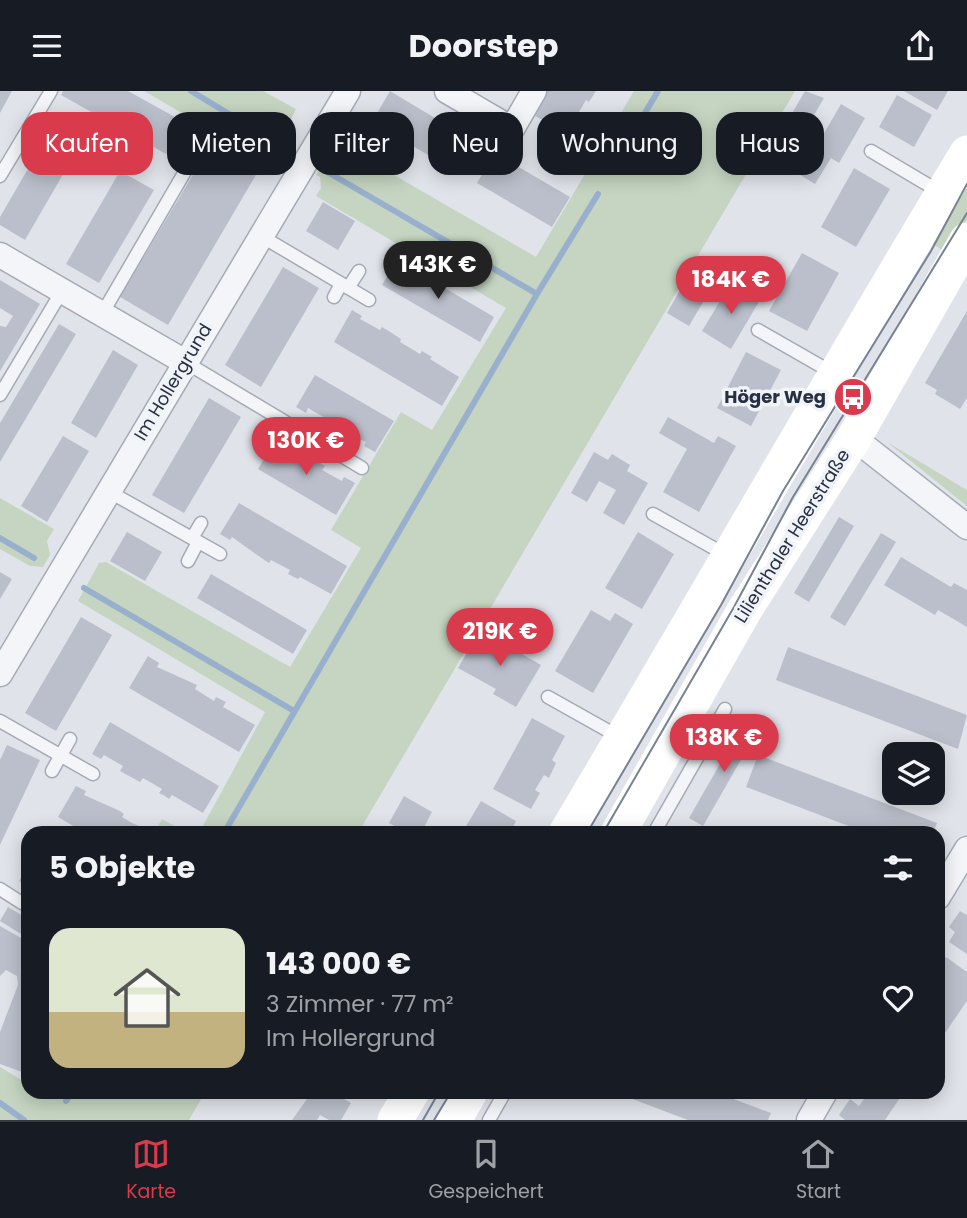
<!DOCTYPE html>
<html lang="de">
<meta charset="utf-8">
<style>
body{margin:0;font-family:Poppins,sans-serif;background:#242831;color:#f1f3f6;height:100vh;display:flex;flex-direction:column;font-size:26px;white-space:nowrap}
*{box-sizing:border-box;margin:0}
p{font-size:23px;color:#9ea1a6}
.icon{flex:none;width:38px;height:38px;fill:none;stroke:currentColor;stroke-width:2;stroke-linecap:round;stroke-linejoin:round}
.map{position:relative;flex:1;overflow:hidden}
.drawer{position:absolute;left:21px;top:735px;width:924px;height:273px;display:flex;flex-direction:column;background:#171b24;border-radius:21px;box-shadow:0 4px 18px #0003}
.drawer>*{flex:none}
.guide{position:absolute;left:21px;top:21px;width:926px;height:63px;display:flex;gap:14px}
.controls{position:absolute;left:882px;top:651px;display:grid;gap:14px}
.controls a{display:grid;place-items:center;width:63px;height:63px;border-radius:14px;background:#171b24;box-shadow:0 4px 18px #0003;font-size:35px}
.price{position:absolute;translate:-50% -60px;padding:0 16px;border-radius:24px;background:#d93b4c;color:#fff;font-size:23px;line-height:46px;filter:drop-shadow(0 2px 4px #0008)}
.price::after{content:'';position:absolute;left:50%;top:42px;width:21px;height:16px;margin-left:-10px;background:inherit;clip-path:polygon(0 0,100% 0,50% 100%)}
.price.selected{background:#222;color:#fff}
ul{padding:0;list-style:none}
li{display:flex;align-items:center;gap:21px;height:175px;padding:0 28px}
li span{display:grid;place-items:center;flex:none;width:196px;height:140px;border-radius:21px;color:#555}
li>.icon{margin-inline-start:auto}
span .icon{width:84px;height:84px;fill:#fffc;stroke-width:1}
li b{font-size:30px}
h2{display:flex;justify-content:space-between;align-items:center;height:84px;padding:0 28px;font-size:30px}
.chip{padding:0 24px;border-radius:21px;background:#171b24;box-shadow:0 4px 18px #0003;font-size:24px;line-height:63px}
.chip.selected{background:#d93b4c;color:#fff}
header{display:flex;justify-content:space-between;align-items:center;height:91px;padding:0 28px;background:#171b24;font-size:32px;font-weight:700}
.tab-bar{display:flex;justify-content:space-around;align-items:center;height:98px;border-top:2px solid #363941;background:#171b24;font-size:19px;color:#9ea1a6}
.tab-bar a{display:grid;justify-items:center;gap:4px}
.tab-bar .selected{color:#d93b4c}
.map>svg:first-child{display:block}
</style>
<header><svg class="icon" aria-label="menu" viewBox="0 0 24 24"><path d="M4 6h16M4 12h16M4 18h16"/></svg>Doorstep<svg class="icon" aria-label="share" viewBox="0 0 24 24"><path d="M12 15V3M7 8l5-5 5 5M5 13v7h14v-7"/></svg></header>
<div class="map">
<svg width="967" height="1029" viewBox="0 0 967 1029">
<rect width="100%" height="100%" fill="#e0e4ea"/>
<path fill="#c5d5c1" d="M144,0H263L296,18L288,34L293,53L286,66H275L270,73Z
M634,0H795L358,742H199L265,621L78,510L99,472L106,471L290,576L361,457L331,439L401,321L432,339L506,217L316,105L321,97L320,86L316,84L324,72L341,69L349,58L536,166Z
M967,82V129L947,162L925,148Z
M887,351L967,399V415Z
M0,407L54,438L47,450L50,464L43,476L30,475L0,458Z
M162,728L184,740V742H154Z
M0,976L28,993V1001L47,1004L50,1001H205L189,1029H0Z"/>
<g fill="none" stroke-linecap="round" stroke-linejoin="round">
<path stroke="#98b0cd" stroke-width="6" d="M191,0L289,59
M319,76L537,203
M613,76L658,0
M0,447L34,467
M84,497L294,620
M224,742L537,203L598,103
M66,1010L72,1001
M0,1012L24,1029"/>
</g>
<path fill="#babfcb" d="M0,0H12L0,22Z
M63,0H128L184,31L166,63L61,4Z
M390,0L480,54L462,84L372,31Z
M546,0H596L589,11L586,9L566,43L532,23Z
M805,0L824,7L801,46L784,36Z
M904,0H948L937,19Z
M897,4L932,24L914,56L879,36Z
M841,13L865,27L839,72L831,67L815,93L787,76L803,48L816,56Z
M51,38L80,54L25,149L0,134V126Z
M213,50L260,77L168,234L120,206Z
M495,62L570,106L552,136L477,92Z
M854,77L890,98L856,156L821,136Z
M120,80L154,99L99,192L66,173Z
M323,111L355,130L338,159L306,140Z
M802,162L839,182L807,240L769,220Z
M397,169L494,226L480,251L382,194Z
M283,176L319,197L261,296L225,274Z
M693,176L716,189L689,235L667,222Z
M0,189L40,213L0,280V235L6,236L13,225L0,217Z
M731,192L760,209L731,258L702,240Z
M352,219L362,225L360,228L380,239L382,236L387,239L401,248L400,251L420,263L422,260L432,266L430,268L459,286L442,315L334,251Z
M967,220V307L960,318L935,303L937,299L925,292Z
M59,233L76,243L0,371V332Z
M113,259L138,274L96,347L71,332Z
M746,261L781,279L751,335L717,317Z
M315,284L394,330L375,361L364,355L366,351L325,332L327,328L308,317L306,322L296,316Z
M209,307L241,326L184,422L152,404Z
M668,326L714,352L718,345L736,355L699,421L663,401L687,358L659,342Z
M63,345L89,360L47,431L21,415Z
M277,347L287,353L285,357L303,368L306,364L320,372L325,375L322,379L342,390L344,386L355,392L336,424L258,378Z
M594,361L608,369L612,363L630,374L627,380L648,392L624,434L603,422L616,399L599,390L587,411L571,402Z
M239,412L347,475L331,503L300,486L298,488L288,483L290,479L271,469L269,472L260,466L232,446L230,449L220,443Z
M839,426L854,435L809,511L794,502Z
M127,441L162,461L145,490L110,470Z
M638,441L674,463L642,518L605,497Z
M881,442L896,451L845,535L830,526Z
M901,466L951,496L954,492L967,499V536L938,519L935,524L884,494Z
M0,481L12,488L0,508Z
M211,483L307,539L293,563L197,507Z
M591,519L610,530L615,522L633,533L593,602L555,580Z
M81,526L112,544L56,640L25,622Z
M480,539L541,574L516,616L493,603L496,598L458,577Z
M788,556L967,624L958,658L776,589Z
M148,565L159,572L157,576L197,594L195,598L214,610L216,606L226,611L223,616L255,634L239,661L129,597Z
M532,627L565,645L552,669L556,672L549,687L544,684L535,699L540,702L531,718L493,698Z
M110,631L219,695L203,722L172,704L169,708L165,705L159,702L162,698L143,687L140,691L120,680L123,675L104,664L101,668L92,663Z
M744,631L758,639L703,735L689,727Z
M7,654L40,669L0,754V669Z
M758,664L937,732L933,742H867L746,696Z
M76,695L86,700L84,704L120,720L124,723L122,726L132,732L156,742H85L58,726Z
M404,705L432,721L421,742H407L389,732Z
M481,710L516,730L510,742H462Z
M28,775V796L19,790Z
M8,816L28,828L21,843L0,830Z
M960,820L967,824V863L949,851L955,841L949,836Z
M0,835L28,851V978L24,976L22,981L0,973V941L18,894L17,885L6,879L0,885Z
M946,866L967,881V910L938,952V892L941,888L938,878Z
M312,1001H332L351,1012L341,1029H329L320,1024L317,1029H292Z
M614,1001H715L771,1022L768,1029H688Z
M853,1001H904L885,1029H845L839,1024L850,1008L859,1015L864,1008Z"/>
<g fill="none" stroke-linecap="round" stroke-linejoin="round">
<g stroke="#a5aab5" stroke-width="15">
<path id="lane" d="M871,60L940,101
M0,85L51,0
M261,145L369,209
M348,197L359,180
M334,206L341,193
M102,223L208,41
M758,239L833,282
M185,271L362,377
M0,304L62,200
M108,400L220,463
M653,423L726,464
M192,447L201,432
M188,470L198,451
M548,606L621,647
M0,630L93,683
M52,680L70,648
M654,742L725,618
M0,798L22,812
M489,1029L505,1001"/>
</g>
<g stroke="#a5aab5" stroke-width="27">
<path id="street" d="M447,0L512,38L534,0
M0,164L185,271
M854,347L967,436
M0,583L348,0
M938,806L967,758
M809,1029L825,1001"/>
</g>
<use href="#lane" stroke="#f3f5f8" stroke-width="12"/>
<use href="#street" stroke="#f3f5f8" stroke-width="24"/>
<path stroke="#fff" stroke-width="35" d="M566,742C701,516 831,287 967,62
M618,742L744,520L854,347L967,149
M395,1029L412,1001
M454,1029L470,1001"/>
<path stroke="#788295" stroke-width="2" d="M587,742L721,514L783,400L931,160L967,93
M603,742L734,516L793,406L967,122
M423,1029L439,1001
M434,1029L451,1001"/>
</g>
<defs>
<g id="bus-disc" transform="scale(2.0125)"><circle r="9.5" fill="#d93b4c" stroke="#f0f3f8"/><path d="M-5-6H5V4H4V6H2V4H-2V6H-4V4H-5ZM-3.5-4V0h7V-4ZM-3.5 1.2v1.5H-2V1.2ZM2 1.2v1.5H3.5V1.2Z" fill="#fff"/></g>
</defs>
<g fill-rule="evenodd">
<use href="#bus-disc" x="853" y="306"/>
</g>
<g text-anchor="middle" stroke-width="7" stroke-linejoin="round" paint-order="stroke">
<g font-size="18" fill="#273043" stroke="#f0f3f8">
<text transform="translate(173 291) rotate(-59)" y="6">Im Hollergrund</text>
<text transform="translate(792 445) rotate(-58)" y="6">Lilienthaler Heerstraße</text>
</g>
<g font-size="18" font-weight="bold" fill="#273043" stroke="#f0f3f8" text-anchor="end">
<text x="826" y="312">Höger Weg</text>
</g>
</g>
</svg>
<div class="controls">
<a><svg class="icon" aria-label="layers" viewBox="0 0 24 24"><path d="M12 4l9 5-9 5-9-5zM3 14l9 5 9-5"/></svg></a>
</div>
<b class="price selected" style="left:438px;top:210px">143K €</b>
<b class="price" style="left:731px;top:225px">184K €</b>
<b class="price" style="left:306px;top:386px">130K €</b>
<b class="price" style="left:500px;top:577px">219K €</b>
<b class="price" style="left:724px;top:683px">138K €</b>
<div class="guide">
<a class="chip selected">Kaufen</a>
<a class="chip">Mieten</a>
<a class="chip">Filter</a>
<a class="chip">Neu</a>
<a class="chip">Wohnung</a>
<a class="chip">Haus</a>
</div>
<section class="drawer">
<h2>5 Objekte<svg class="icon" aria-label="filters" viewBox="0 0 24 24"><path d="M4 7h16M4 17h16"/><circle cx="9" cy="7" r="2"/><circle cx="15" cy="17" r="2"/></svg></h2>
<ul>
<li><span style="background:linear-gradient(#dfe7d0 60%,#c2b280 0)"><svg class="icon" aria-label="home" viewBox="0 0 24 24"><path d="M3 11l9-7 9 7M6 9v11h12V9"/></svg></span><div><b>143 000 €</b><p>3 Zimmer · 77 m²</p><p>Im Hollergrund</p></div><svg class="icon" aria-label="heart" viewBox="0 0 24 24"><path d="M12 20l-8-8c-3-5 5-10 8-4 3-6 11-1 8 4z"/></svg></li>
</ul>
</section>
</div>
<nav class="tab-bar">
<a class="selected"><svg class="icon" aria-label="map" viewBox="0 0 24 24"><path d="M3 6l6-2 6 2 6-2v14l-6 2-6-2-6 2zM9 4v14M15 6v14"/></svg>Karte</a>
<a><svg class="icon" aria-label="saved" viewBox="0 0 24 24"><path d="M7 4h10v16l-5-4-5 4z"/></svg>Gespeichert</a>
<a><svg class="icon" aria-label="home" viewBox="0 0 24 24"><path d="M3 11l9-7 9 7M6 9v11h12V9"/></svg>Start</a>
</nav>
